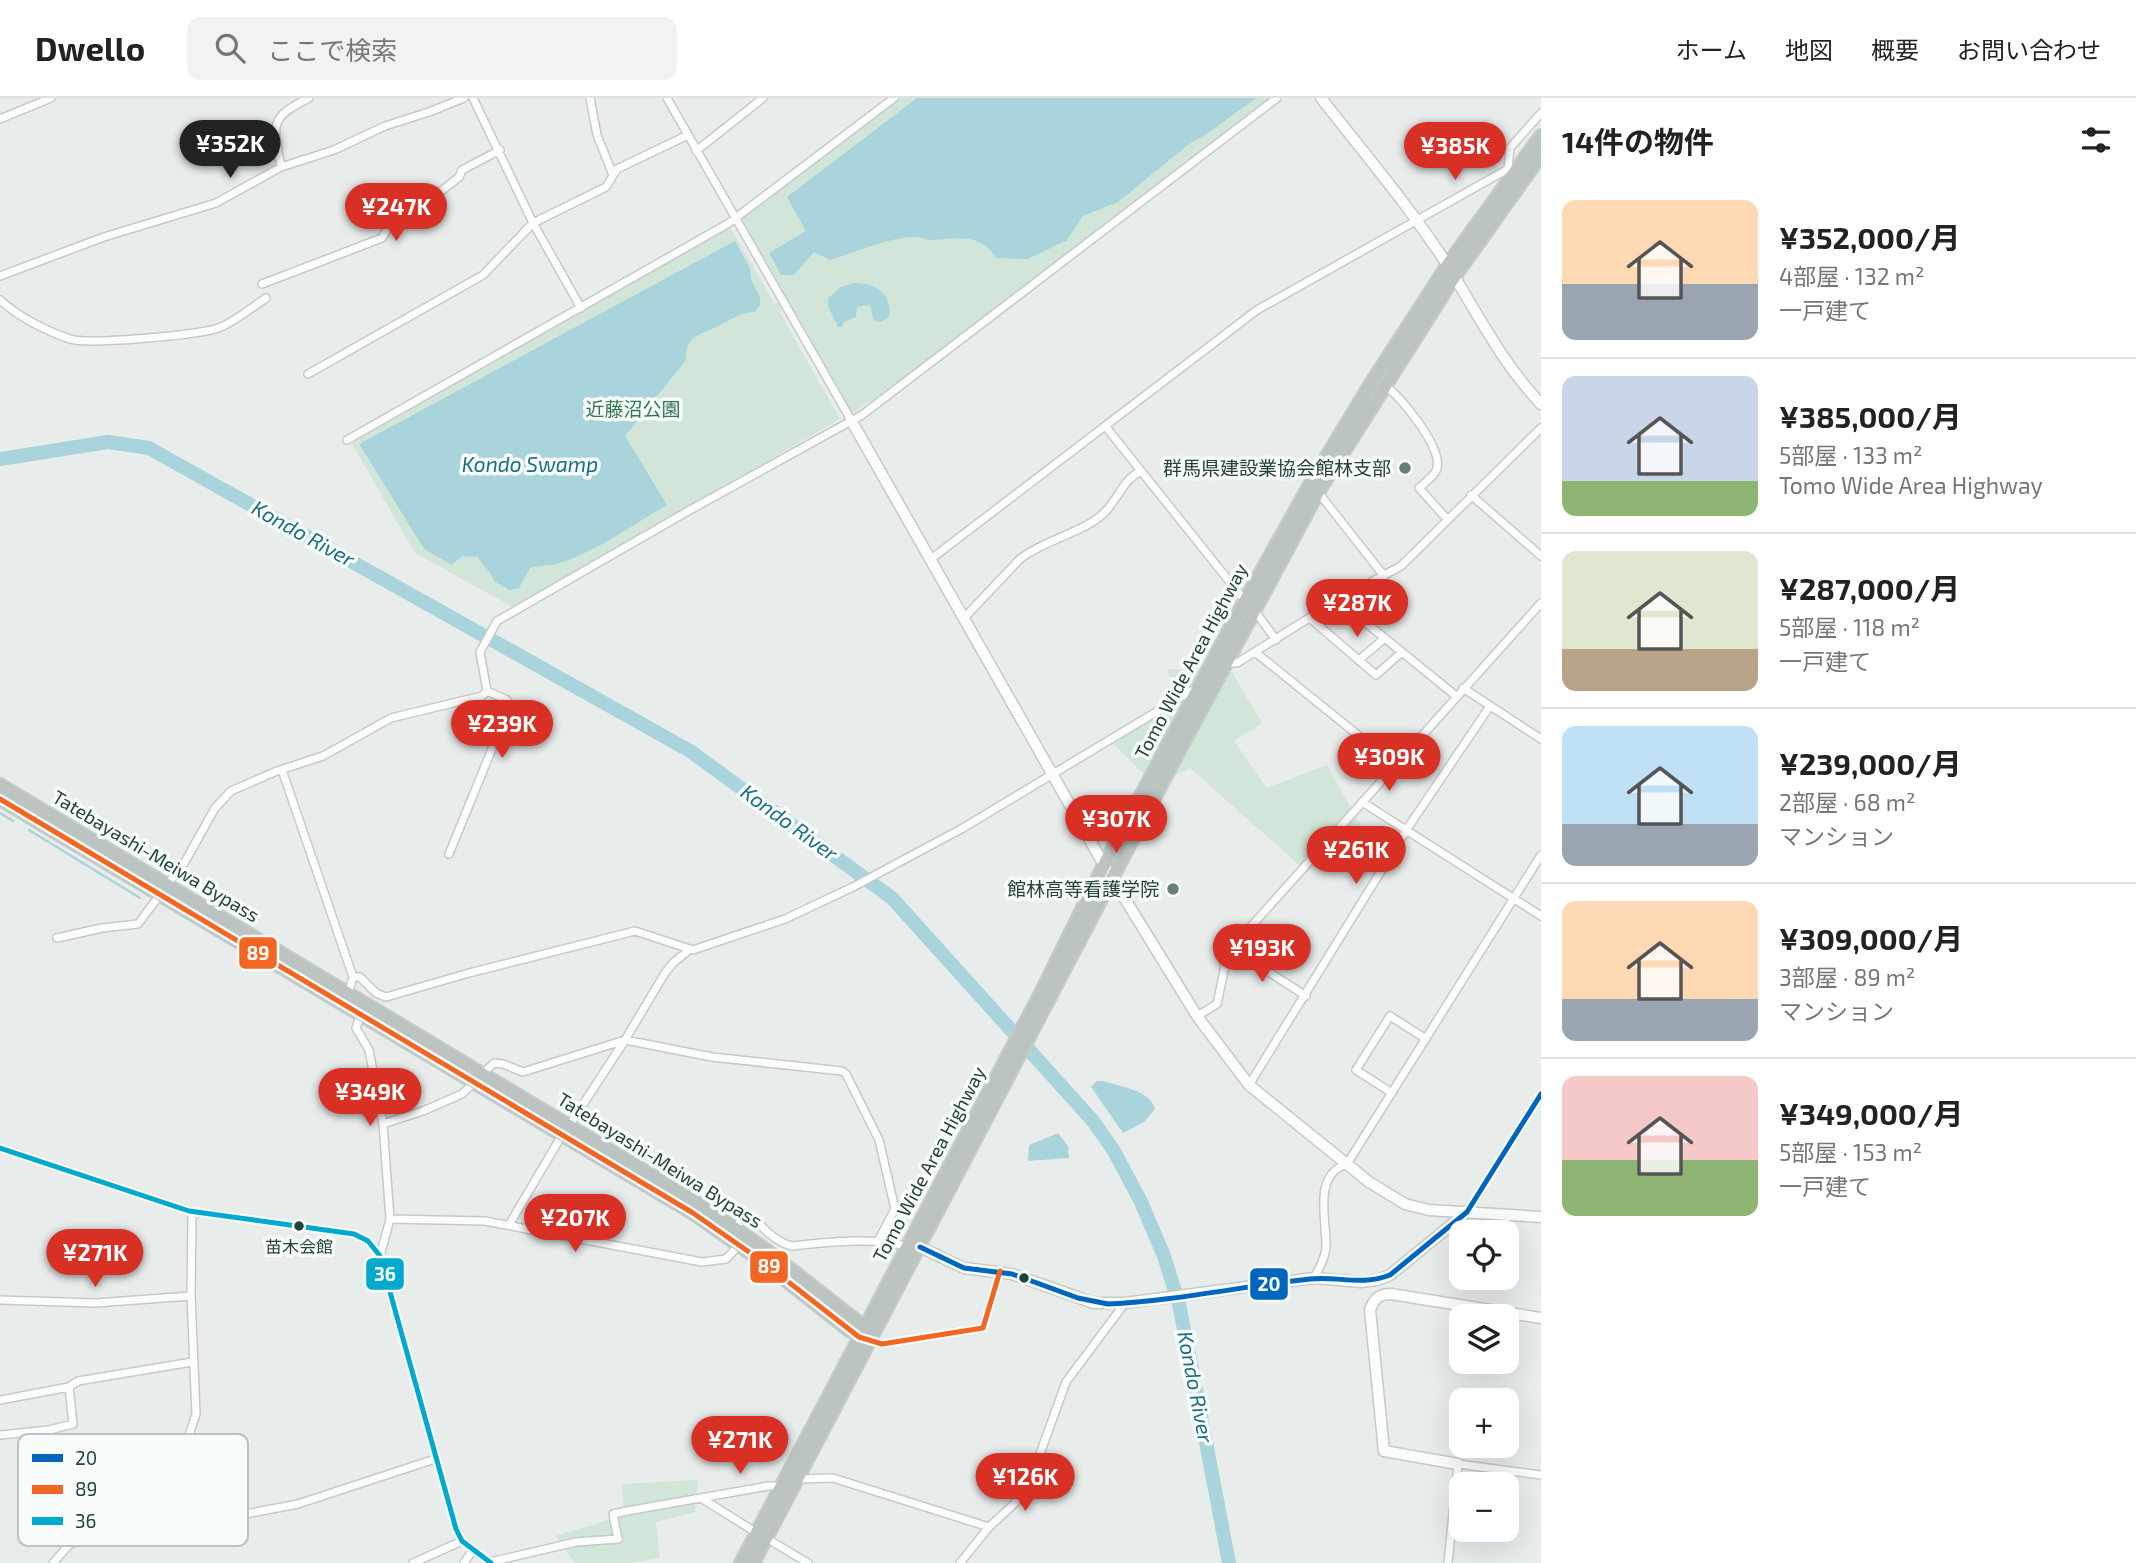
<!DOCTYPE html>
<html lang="ja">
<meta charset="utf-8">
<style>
body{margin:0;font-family:"Exo 2","Noto Sans JP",sans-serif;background:#f2f2f2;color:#222;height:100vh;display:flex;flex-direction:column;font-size:26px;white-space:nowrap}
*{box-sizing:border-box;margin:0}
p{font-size:23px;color:#767676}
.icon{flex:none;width:38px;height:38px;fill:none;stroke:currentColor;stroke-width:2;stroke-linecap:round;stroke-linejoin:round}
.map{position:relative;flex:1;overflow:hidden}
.sheet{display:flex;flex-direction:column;background:#fff;width:595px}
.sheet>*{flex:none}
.tools{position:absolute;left:1449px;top:1122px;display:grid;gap:14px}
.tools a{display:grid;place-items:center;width:70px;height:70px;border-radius:14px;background:#fff;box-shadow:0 7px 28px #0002;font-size:35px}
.price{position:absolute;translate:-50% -60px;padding:0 16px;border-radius:24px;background:#d93025;color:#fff;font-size:23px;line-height:46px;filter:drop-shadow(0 2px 4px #0008)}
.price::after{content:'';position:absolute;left:50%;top:42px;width:21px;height:16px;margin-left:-10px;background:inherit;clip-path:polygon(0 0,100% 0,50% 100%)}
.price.on{background:#222;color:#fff}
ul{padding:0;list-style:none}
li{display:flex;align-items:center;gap:21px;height:175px;padding:0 21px}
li+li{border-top:2px solid #e0e0e0}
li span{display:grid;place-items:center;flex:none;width:196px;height:140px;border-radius:14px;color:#555}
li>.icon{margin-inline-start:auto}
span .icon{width:84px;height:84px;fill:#fffc;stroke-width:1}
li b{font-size:30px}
h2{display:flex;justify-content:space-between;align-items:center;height:84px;padding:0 21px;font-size:30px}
header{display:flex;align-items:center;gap:42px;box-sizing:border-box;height:98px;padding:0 35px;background:#fff;border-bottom:2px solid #e0e0e0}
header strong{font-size:33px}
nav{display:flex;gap:38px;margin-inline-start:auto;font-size:24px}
.search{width:490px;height:63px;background:#f2f2f2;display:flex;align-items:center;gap:18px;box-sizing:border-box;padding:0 24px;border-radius:14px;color:#767676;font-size:26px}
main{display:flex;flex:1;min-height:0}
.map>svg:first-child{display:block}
</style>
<header>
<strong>Dwello</strong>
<div class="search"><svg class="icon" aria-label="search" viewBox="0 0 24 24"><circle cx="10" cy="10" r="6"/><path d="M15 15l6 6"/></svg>ここで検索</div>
<nav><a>ホーム</a><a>地図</a><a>概要</a><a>お問い合わせ</a></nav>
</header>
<main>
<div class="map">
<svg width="1541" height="1465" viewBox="0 0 1541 1465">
<rect width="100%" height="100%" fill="#e8edeb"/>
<path fill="#d1e6d8" d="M899,0H1270L884,295L852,315L788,208L779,213L840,321L514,510L415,455L352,346L354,342L581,211L730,129L775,206L784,200L742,120Z
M1167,571L1232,574L1262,625L1234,643L1267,690L1327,667L1360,726L1307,774L1190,670L1155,688L1112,644L1180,607Z
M698,1382L695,1414L656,1424L660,1460L630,1465H575L555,1438L624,1417L622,1386Z"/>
<path fill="#a9d4db" d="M917,0H1256L1211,33L1189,46L1118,104L1083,118L1067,142L1028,161L996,160C981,135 957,140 932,142C926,142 922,139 916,139C889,139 856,154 830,162L814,154L794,177H781L769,155L806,133L787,99Z
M735,143L750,170L751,181L760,199V207L755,214C742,214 730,222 718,228C701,237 685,236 686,262L625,338L667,407C632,427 595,455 556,466C548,468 539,467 530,470L519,490L510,492L495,484C489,470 484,470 478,459L462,458L452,467L424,451L360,347L361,345Z
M853,185C874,184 893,195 889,219L879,224L873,222L871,209L868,207L857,209L856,219L844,224L842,229H838L828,208V200L841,189Z
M1097,983H1103C1120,989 1149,991 1155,1011L1144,1024L1123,1035L1091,989Z
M1058,1035L1068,1048L1069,1060L1028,1063L1029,1047Z"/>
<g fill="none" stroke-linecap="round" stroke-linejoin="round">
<path stroke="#a9d4db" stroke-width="2.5" d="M0,715L13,723
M29,732L140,800"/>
<path stroke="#a9d4db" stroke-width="14" d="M0,361L108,344L149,350L690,653L892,800L1093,1023L1114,1053L1141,1104L1164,1158L1179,1206L1191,1266L1229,1465"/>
<g stroke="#c5cac8" stroke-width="10">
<path id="street" d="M473,0L533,125L581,210
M590,0L597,37L613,77
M667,0L851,322
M0,21L51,0
M696,53L763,0
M281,69C273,28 268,20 309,0
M0,178L104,139L216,105L281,69L334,52L385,28L429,14L464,0
M262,186L382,140L395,119L440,94L459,79L462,72L500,52
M0,202C19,219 46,233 70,241C87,247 203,237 221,229C237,222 251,210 266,200
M308,276L483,177L533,125L606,89L617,71L686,38
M1385,287C1401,300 1442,348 1437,370C1436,377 1424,385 1419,390L1447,421
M1106,329L1245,503
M347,342L729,125L894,0
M1318,394L1384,478
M1471,397L1541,458
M931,461L1257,212L1508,71L1510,50L1541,15
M1338,502L1456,598
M1255,513L1276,542
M964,520L1020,461C1045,441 1085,435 1106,413C1119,399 1123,382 1141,373
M1311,521L1376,577L1402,554
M1255,554L1395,667
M1359,562L1385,540
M1226,565H1237L1338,502L1401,468L1541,330
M1463,590L1541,641
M282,672L353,879L348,896
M1362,704L1541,818
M449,756L510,607L507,602L487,593
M57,840L102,830L138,826L186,762L215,710L231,693L277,673L323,658L391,620L482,598L487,593L480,554L497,523L690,412L862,317L1277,0
M1233,851L1306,898
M353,879H360L376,895L386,899L469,875L635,833L693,852L785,821L853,789L963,730L1191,593H1198
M361,915L356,930L369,952L383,1026L390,1121L380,1158
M1197,918L1217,906L1225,868L1238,843L1541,505
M1249,987L1407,731L1490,608
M1392,995L1356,972L1390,918L1426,941
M383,1026L423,1013L462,996L494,965L503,966L523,974L625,942L712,959L842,973L846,976L879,1042L895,1111L878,1143
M569,1028L625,942L665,875L673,865L689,852
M0,1050L189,1113L354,1136L368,1143L380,1158L456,1431L462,1443L491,1465
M1467,1114L1541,996
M390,1121L485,1123L702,1164L726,1161L740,1146
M509,1127L562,1037
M735,1130L744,1118L750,1117C762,1128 774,1144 792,1148C822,1145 879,1138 907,1149
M1314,1180C1319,1170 1325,1161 1326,1150C1327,1122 1312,1077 1347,1066L1541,757
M0,1202L95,1205L191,1198
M871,1242L882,1246L983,1230L1000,1173
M0,1302L69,1289L78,1283L192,1264
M0,1337L49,1332L73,1326L69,1289
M798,1381L833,1380L989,1429
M701,1400L757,1435
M155,1423L156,1388L188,1340L196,1316L191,1198L192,1117L189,1113
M766,1440L808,1465
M490,1464L576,1444L618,1441L613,1416L627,1413L768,1388H782
M53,1465L69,1447L78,1443L114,1437L155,1423L235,1418L298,1406L435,1361
M413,1465L462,1443
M464,1465L472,1453
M960,1465L989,1429L1014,1406L1028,1389L1066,1284L1125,1205
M1448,1465L1458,1366L1541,1377"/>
</g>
<g stroke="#c3cbc8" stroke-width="13">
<path id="secondary" d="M1321,0C1364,55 1410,109 1448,168C1477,215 1502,265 1541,306
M851,322L1104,767L1197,918L1249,987L1369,1084L1405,1106L1429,1112L1541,1119
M920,1149L964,1170L1012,1176L1094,1205H1125L1314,1180L1361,1184L1377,1182L1390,1177L1467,1114
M1458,1366L1384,1353L1370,1212C1374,1201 1379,1196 1391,1196L1541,1220"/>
</g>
<g stroke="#c3ccc9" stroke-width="16">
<path id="highway" d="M0,687L699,1106L766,1152L864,1229L868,1235
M0,701L693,1115L759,1161L849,1232L867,1241
M741,1465L1040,897L1104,767L1245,503L1311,385L1372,284L1447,168L1541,38
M753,1465L1174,662L1318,394L1454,179L1541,57"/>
</g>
<use href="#street" stroke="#fcfcfc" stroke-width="7"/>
<use href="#secondary" stroke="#fcfcfc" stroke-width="10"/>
<use href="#highway" stroke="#bcc4c2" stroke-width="12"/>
<g stroke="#f7fbf9" stroke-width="10">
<path id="bus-1" d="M920,1149L964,1170L1012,1176L1078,1200L1108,1206C1176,1203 1243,1188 1310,1181C1338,1178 1362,1188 1390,1177L1467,1114L1541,996"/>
</g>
<g stroke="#f7fbf9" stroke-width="10">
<path id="bus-2" d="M0,701L693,1115L759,1161L859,1239L882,1246L983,1230L1000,1173"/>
</g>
<g stroke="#f7fbf9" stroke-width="10">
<path id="bus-3" d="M0,1050L189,1113L354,1136L368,1143L380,1158L456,1431L462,1443L491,1465"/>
</g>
<use href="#bus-1" stroke="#0065bd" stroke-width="5"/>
<use href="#bus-2" stroke="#f26522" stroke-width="5"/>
<use href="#bus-3" stroke="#00a9ce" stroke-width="5"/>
</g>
<g fill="#697e78" stroke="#f7fbf9" stroke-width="2.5">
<circle cx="1405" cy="370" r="7"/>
<circle cx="1173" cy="791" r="7"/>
</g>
<g fill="#24423a" stroke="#f7fbf9" stroke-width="2.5">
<circle cx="299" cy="1128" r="6"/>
<circle cx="1024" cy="1180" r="6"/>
</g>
<g text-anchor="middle" stroke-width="7" stroke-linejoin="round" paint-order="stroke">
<g font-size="17" fill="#24423a" stroke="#f7fbf9">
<text x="299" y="1155">苗木会館</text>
</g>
<g font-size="19" fill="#2d7a4b" stroke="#f7fbf9">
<text x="633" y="318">近藤沼公園</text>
</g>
<g font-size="19" fill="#24423a" stroke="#f7fbf9" text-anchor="end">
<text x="1391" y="377">群馬県建設業協会館林支部</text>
<text x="1159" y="798">館林高等看護学院</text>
</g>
<g font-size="19" fill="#24423a" stroke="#f7fbf9">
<text transform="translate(1191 563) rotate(-62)" y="7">Tomo Wide Area Highway</text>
<text transform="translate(156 758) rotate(31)" y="7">Tatebayashi-Meiwa Bypass</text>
<text transform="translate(660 1062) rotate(32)" y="7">Tatebayashi-Meiwa Bypass</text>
<text transform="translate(929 1066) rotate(-62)" y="7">Tomo Wide Area Highway</text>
</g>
<g font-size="21" font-style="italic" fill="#1c6f80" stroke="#f7fbf9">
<text x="530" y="374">Kondo Swamp</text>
<text transform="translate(303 436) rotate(29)" y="7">Kondo River</text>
<text transform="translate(789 725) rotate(36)" y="7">Kondo River</text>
<text transform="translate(1195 1289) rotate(79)" y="7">Kondo River</text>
</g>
</g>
<rect x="18" y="1336" width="230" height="112" rx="10" fill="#f7fbf9" stroke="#b8c4c0" stroke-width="2"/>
<rect x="32" y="1356" width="31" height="8" fill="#0065bd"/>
<rect x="32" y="1387" width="31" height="9" fill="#f26522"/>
<rect x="32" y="1419" width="31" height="8" fill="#00a9ce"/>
<g font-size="19" fill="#24423a">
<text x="75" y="1367">20</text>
<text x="75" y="1398">89</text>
<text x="75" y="1430">36</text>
</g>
<g stroke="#f7fbf9" stroke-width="2.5">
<rect x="238" y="838" width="40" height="34" rx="7" fill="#f26522"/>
<rect x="749" y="1152" width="40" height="34" rx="7" fill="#f26522"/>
<rect x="365" y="1159" width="40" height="34" rx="7" fill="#00a9ce"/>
<rect x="1249" y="1169" width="40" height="34" rx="7" fill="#0065bd"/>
</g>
<g font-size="19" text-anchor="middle" font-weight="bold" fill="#fff">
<text x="258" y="862">89</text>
<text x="769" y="1175">89</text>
<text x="385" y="1183">36</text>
<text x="1269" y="1193">20</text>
</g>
</svg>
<div class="tools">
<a><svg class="icon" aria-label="locate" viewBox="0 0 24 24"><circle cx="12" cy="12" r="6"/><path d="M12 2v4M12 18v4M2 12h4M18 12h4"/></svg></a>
<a><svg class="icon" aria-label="layers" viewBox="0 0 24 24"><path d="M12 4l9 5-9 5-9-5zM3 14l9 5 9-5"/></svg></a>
<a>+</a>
<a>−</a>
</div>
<b class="price on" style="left:230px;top:82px">¥352K</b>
<b class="price" style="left:1455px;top:84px">¥385K</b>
<b class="price" style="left:396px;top:145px">¥247K</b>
<b class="price" style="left:1357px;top:541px">¥287K</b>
<b class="price" style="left:502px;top:662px">¥239K</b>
<b class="price" style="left:1389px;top:695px">¥309K</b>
<b class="price" style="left:1116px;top:757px">¥307K</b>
<b class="price" style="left:1356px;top:788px">¥261K</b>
<b class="price" style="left:1262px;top:886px">¥193K</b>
<b class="price" style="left:370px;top:1030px">¥349K</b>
<b class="price" style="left:575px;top:1156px">¥207K</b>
<b class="price" style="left:95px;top:1191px">¥271K</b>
<b class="price" style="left:740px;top:1378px">¥271K</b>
<b class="price" style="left:1025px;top:1415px">¥126K</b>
</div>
<section class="sheet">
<h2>14件の物件<svg class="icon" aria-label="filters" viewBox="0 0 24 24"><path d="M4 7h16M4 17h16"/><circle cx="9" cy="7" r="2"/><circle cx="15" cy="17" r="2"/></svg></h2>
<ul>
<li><span style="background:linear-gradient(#ffd9b3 60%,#9aa5b1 0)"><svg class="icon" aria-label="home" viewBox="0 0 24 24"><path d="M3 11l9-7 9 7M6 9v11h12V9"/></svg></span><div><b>¥352,000/月</b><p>4部屋 · 132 m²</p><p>一戸建て</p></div></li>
<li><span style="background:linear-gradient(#c9d6e8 75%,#8fb573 0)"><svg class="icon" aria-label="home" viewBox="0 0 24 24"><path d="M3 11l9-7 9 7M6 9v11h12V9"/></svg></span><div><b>¥385,000/月</b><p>5部屋 · 133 m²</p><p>Tomo Wide Area Highway</p></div></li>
<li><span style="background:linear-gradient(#dfe7d0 70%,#b9a48a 0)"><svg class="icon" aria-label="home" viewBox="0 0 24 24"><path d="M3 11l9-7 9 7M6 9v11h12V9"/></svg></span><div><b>¥287,000/月</b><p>5部屋 · 118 m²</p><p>一戸建て</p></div></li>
<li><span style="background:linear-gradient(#bfe0f5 70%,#9aa5b1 0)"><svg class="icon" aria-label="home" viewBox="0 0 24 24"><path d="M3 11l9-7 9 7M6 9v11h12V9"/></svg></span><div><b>¥239,000/月</b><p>2部屋 · 68 m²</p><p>マンション</p></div></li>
<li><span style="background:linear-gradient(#ffd9b3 70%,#9aa5b1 0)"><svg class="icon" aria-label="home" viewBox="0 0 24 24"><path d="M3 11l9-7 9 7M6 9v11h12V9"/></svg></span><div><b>¥309,000/月</b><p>3部屋 · 89 m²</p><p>マンション</p></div></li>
<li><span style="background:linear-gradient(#f6c9c9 60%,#8fb573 0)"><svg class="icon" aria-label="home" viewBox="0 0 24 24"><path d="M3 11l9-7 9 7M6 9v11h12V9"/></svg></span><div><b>¥349,000/月</b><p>5部屋 · 153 m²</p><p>一戸建て</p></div></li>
</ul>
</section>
</main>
